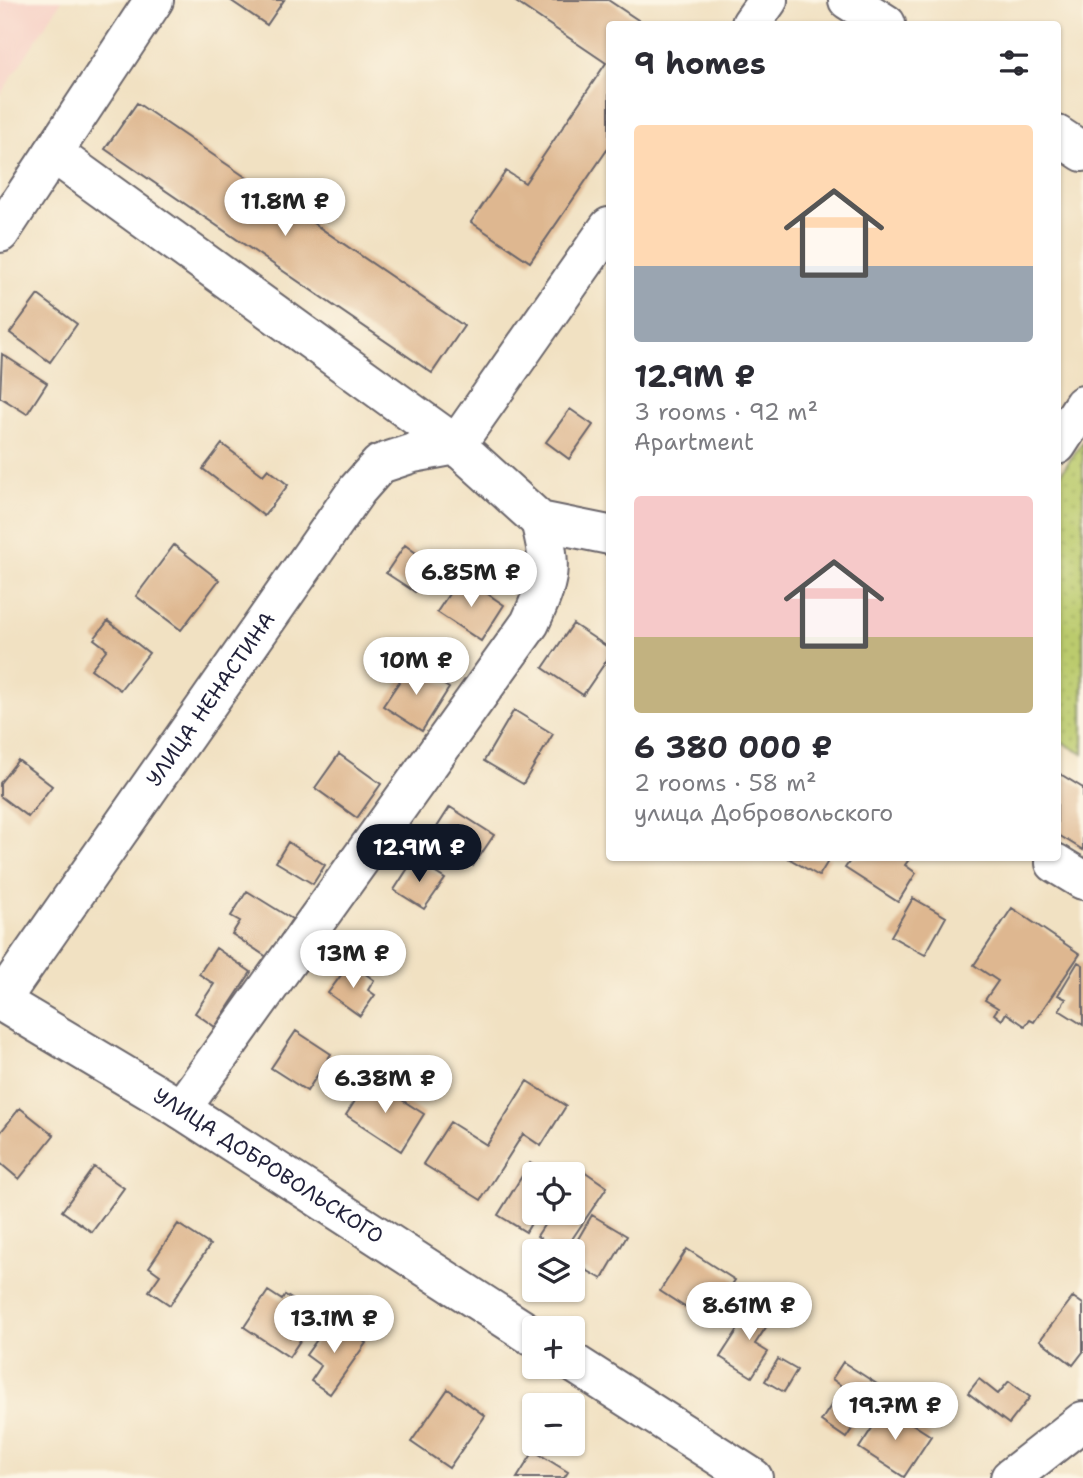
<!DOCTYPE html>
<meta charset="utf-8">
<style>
body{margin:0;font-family:"Shantell Sans",sans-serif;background:#f2f2f3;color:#2b2b33;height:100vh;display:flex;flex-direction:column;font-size:26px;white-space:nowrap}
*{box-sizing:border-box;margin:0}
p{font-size:23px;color:#7c7c81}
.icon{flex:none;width:38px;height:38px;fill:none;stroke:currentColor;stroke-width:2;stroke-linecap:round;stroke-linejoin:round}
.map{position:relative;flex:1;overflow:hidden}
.panel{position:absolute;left:606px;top:21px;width:455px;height:840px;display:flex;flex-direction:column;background:#fff;border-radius:7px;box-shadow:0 2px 5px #0004}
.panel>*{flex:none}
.tools{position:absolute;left:522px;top:1162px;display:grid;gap:14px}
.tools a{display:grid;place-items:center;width:63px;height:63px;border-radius:7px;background:#fff;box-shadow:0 2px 5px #0004;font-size:35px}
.price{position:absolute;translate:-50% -60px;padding:0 16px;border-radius:24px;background:#fff;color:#222;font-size:23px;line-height:46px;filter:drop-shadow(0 2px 4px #0008)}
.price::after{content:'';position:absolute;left:50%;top:42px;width:21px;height:16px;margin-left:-10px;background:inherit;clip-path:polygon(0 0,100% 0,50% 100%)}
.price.selected{background:#111827;color:#fff}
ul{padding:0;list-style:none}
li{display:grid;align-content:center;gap:14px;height:371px;padding:0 28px}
li span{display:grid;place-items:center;height:217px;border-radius:7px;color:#555}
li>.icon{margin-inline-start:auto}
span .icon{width:126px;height:126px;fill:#fffc;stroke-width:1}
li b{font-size:30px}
h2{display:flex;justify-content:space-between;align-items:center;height:84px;padding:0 28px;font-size:30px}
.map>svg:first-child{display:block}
</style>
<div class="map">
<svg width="1083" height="1478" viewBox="0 0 1083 1478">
<defs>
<pattern id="grass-dots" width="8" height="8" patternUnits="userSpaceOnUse" patternTransform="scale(1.75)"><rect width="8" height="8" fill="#bbcb6d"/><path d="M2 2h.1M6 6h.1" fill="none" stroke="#a0ae5f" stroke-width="1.8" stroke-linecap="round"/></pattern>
</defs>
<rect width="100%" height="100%" fill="#fcf5e5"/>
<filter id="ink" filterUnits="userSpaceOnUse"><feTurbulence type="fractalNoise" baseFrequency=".0143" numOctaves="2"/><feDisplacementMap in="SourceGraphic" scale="14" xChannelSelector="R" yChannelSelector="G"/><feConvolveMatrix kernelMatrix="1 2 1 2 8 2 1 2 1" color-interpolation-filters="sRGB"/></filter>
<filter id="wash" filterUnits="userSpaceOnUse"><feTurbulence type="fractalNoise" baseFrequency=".00686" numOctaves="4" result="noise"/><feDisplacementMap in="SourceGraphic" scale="28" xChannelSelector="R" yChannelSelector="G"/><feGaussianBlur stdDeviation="1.57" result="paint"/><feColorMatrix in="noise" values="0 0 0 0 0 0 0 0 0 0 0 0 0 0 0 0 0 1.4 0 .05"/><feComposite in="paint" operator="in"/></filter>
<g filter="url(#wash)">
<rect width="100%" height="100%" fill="#f1e1c2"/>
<path fill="#f7d1c6" d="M0,0H62L0,95Z"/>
<path fill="url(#grass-dots)" stroke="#6e7654" stroke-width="2" d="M1083,441V754L1057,739V479Z"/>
<g id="blocks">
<path fill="#deb790" d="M230,0H284L267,25Z
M513,0H608L644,24H609V147L530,262L471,222L506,171L525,183L606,63Z
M137,103L464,326L432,373L105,149Z
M38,295L77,324L50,362L10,333Z
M2,354L47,383L27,414L0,397Z
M570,409L593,425L569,459L546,442Z
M222,444L263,475L268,469L288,485L264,516L203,469Z
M174,545L219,580L181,630L136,596Z
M405,545L434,566L415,592L386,573Z
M461,576L504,605L481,641L437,612Z
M108,621L149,653L120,690L91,669L107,649L94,639Z
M573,624L609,648V657L583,695L543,668Z
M411,664L449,688L422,731L383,706Z
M514,710L553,734L523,784L484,761Z
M339,754L381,784L357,818L315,788Z
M18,760L52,786L28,817L0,796V783Z
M1057,772L1083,788V850L1057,834Z
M450,807L494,835L473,866L430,838Z
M288,842L325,865L313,884L276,862Z
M788,858H830L819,876Z
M852,858H910L905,865L916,873L898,902L845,868Z
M414,859L445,879L424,909L394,890Z
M247,891L292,919L267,957L232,934L240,921L231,916Z
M913,898L946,917L925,955L891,936Z
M1012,908L1080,954L1034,1022L1030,1020L1025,1026L1006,1013L1002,1020L994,1014L998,1008L985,1000L998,981L974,965Z
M216,948L251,972L215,1027L195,1013L214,984L199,974Z
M1078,962L1083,965V1025L1059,1010L1066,999L1058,995Z
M350,963L374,980L368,990L375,995L360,1016L328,993Z
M296,1031L331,1054L307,1091L271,1068Z
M369,1079L424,1114L401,1151L346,1115Z
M527,1081L566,1106L541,1146L523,1134L481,1200L423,1164L450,1122L487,1145Z
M20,1108L54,1135L19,1179L0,1163V1133Z
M530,1163L548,1174H534V1213H537L526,1232L498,1215Z
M94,1167L124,1188L92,1232L62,1211Z
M581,1169L607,1187L564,1251H559L537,1236L552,1213H572V1182Z
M592,1215L627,1236L602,1279L572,1262L571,1251Z
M178,1224L210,1245L170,1305L149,1291L160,1275L149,1267Z
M687,1249L735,1280L708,1322L660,1291Z
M268,1291L282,1300L285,1295L317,1315L289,1357L244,1327Z
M1073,1297L1083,1304V1352L1073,1365L1040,1340Z
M755,1303L774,1315L755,1344L768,1352L752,1377L720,1357Z
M332,1319L366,1343L330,1394L311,1381L321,1366L306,1355Z
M778,1359L797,1370L784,1392L765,1381Z
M843,1362L880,1386L846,1438L821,1421L843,1387L832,1379Z
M979,1379L998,1394L1009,1381L1030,1397L1009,1424L968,1393Z
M448,1389L485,1416L449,1468L411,1442Z
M886,1407L931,1436L904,1477L859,1448Z
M534,1451L568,1472L564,1478H517Z"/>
</g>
</g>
<g filter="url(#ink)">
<use href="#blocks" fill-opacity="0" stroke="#6a656a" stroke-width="2"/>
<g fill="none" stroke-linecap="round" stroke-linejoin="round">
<g stroke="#6a656a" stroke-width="42">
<g id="minor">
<path d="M751,24L768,0"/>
<path d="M53,153L456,445L540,521L609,535"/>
<path d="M0,233L154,0"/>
<path d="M456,445L609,227"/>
<path d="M1057,445L1083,405"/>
<path d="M1055,863L1083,880"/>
<path id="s1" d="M0,1001L357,490L380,464L413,453L456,445"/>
<path id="s2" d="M0,1001L181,1109L534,1337"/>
<path d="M181,1109L530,623C550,579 553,568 540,521"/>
<path d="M572,1362L753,1478"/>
<path d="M1010,1478L1083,1421"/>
</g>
</g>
<g stroke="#6a656a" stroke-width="42">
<path id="major" d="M848,0L886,24
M1057,135L1083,152"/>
</g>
<use href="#minor" stroke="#fff" stroke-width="38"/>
<use href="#major" stroke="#fff" stroke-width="38"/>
</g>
</g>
<g text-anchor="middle" stroke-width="5" stroke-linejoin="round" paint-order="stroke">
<g font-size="21" fill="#22223b" stroke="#fcf5e5">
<text dy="7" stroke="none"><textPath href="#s1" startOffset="368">УЛИЦА НЕНАСТИНА</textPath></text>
<text dy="7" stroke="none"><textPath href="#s2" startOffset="315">УЛИЦА ДОБРОВОЛЬСКОГО</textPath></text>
</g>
</g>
</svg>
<div class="tools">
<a><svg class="icon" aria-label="locate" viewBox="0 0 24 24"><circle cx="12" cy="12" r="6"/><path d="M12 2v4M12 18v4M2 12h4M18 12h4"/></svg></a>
<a><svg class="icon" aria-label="layers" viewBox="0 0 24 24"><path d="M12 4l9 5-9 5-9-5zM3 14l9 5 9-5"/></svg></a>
<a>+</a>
<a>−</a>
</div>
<b class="price" style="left:285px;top:238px">11.8M ₽</b>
<b class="price" style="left:471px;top:609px">6.85M ₽</b>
<b class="price" style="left:416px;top:697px">10M ₽</b>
<b class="price selected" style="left:419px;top:884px">12.9M ₽</b>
<b class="price" style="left:353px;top:990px">13M ₽</b>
<b class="price" style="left:385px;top:1115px">6.38M ₽</b>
<b class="price" style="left:749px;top:1342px">8.61M ₽</b>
<b class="price" style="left:334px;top:1355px">13.1M ₽</b>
<b class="price" style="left:895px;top:1442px">19.7M ₽</b>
<section class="panel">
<h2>9 homes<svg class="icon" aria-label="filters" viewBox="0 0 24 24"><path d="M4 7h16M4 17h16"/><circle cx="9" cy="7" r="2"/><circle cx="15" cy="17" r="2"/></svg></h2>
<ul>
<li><span style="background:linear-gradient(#ffd9b3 65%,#9aa5b1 0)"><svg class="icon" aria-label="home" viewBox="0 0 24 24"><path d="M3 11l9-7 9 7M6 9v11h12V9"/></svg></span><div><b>12.9M ₽</b><p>3 rooms · 92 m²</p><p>Apartment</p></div></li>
<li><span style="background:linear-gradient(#f6c9c9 65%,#c2b280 0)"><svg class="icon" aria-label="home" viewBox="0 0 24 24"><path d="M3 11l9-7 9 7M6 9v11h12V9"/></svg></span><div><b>6 380 000 ₽</b><p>2 rooms · 58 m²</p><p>улица Добровольского</p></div></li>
</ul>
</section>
</div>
